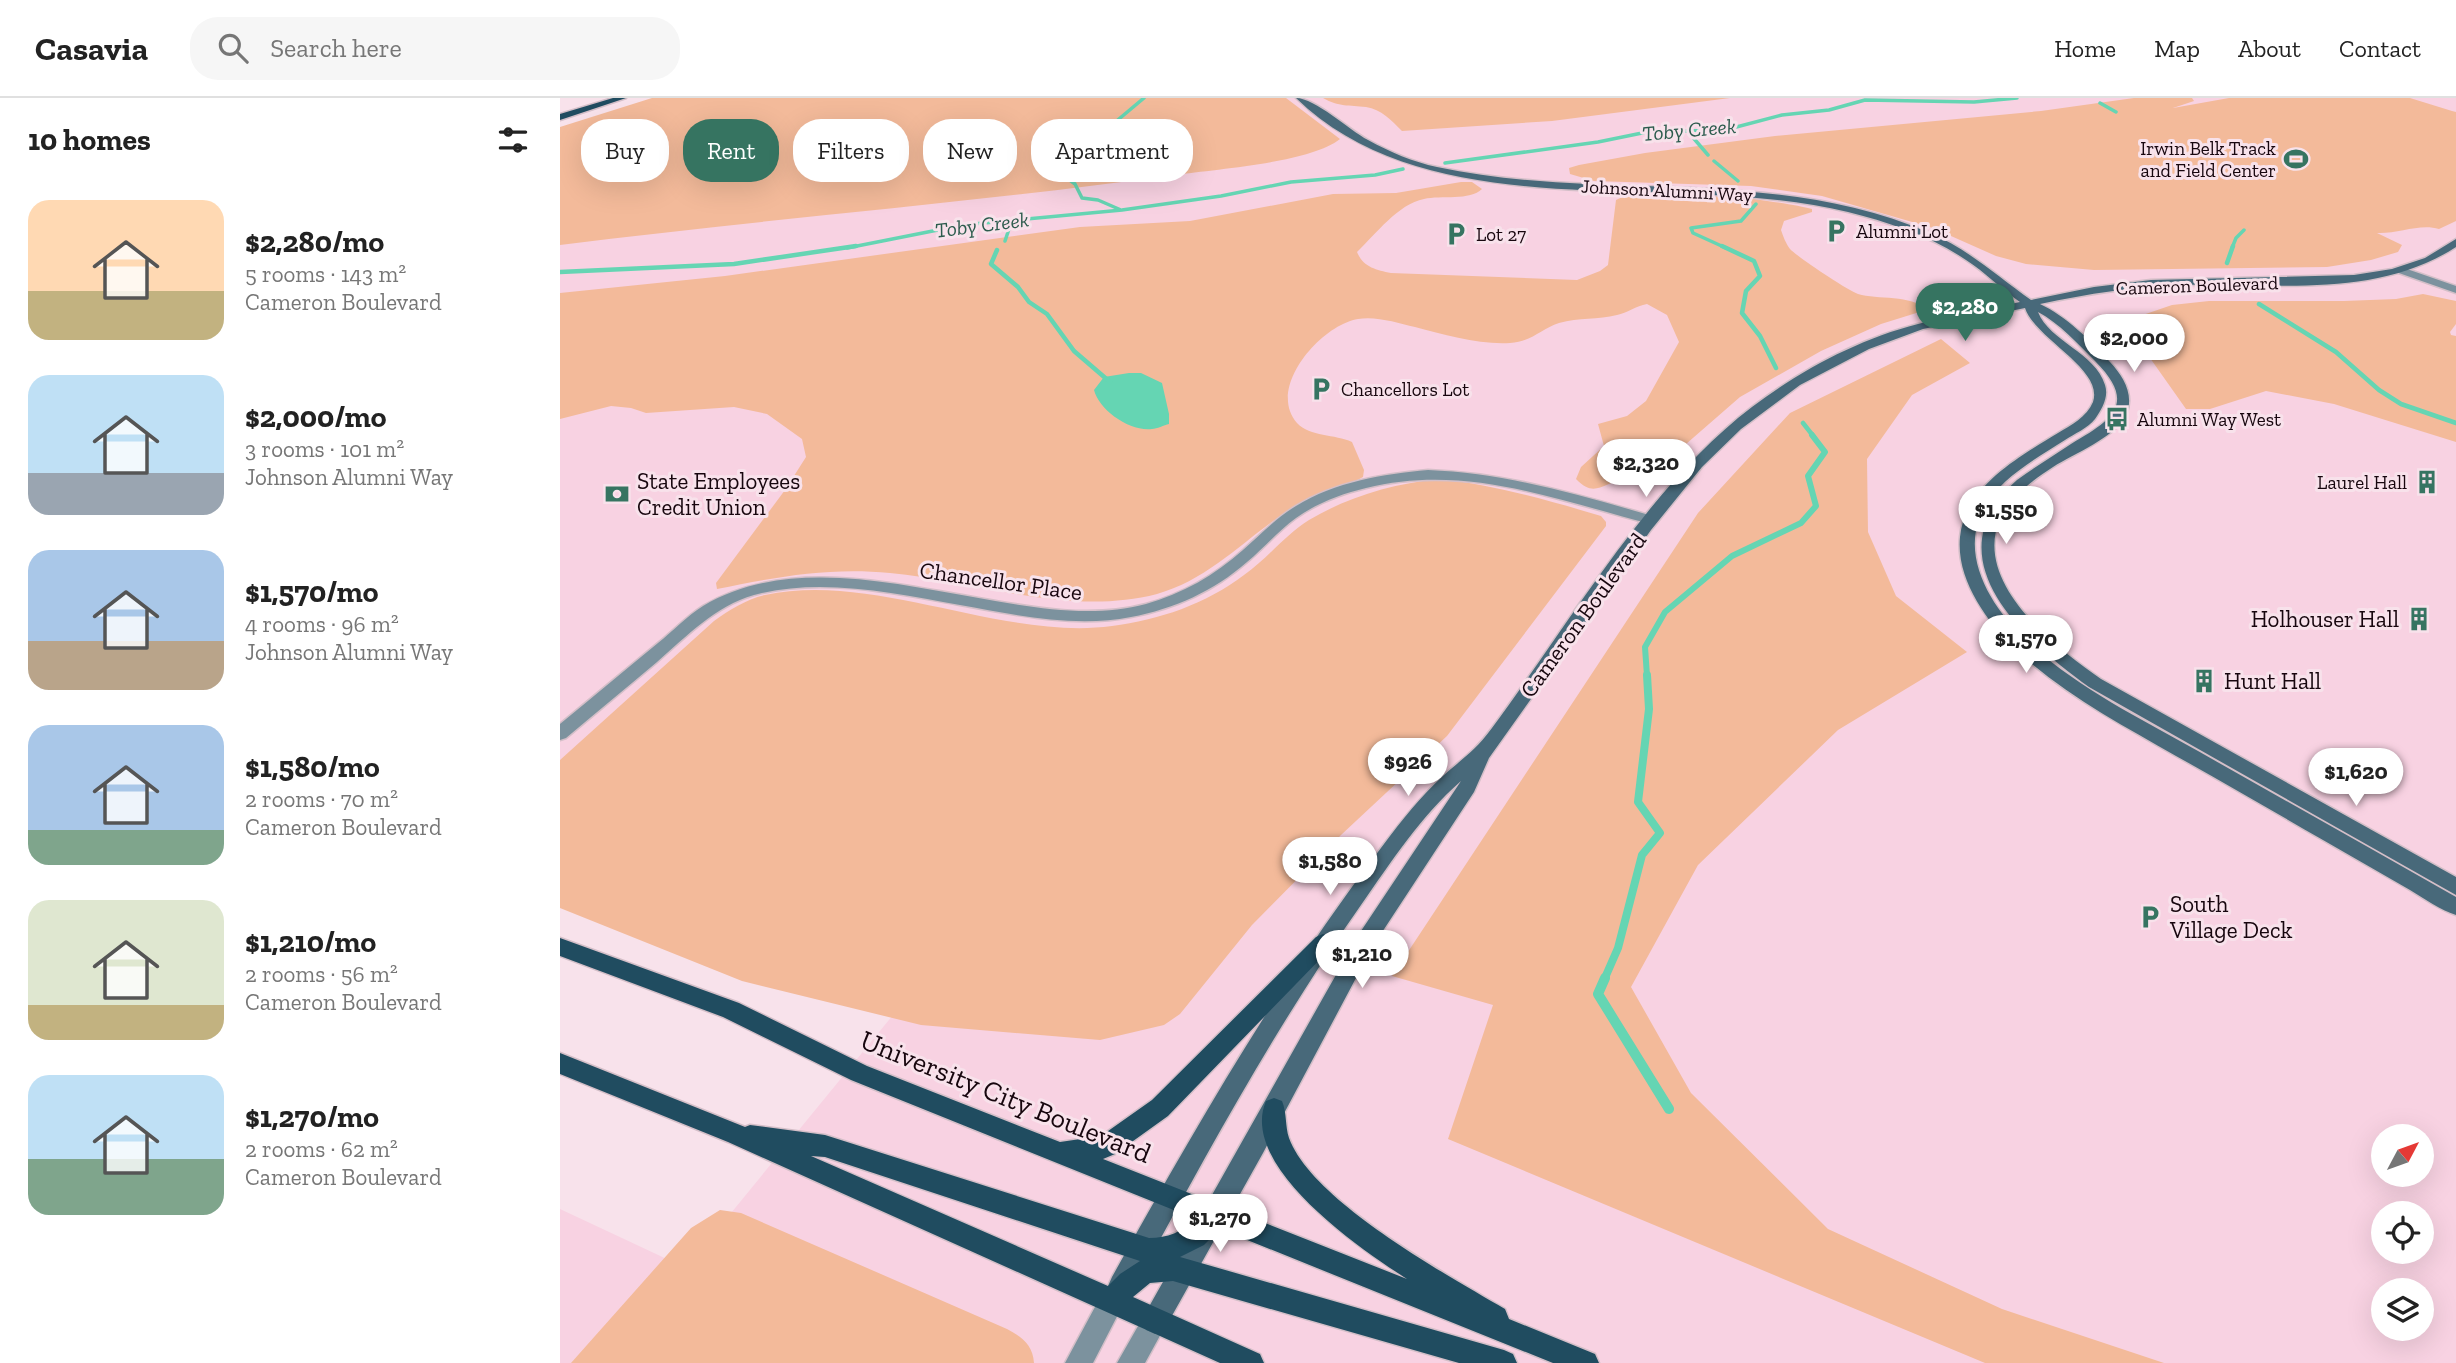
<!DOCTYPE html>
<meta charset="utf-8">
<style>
body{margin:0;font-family:"Zilla Slab",serif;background:#f6f6f6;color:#222;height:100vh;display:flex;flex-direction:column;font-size:26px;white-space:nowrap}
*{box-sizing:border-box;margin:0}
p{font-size:23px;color:#767676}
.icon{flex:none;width:38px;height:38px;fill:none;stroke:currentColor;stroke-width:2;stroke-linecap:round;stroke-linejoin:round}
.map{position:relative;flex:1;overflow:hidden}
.panel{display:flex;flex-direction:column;background:#fff;width:560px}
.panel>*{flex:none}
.guide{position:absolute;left:21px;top:21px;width:665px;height:63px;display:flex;gap:14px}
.needle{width:46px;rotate:49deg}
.buttons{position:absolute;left:1811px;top:1026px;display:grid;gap:14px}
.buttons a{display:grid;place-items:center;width:63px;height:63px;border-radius:50%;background:#fff;box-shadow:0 7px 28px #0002;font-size:35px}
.price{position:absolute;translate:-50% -60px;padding:0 16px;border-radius:24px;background:#fff;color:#222;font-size:23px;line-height:46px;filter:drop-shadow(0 2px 4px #0008)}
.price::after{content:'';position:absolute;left:50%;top:42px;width:21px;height:16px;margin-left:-10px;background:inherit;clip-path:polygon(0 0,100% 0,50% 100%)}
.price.on{background:#367461;color:#fff}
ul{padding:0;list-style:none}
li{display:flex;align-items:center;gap:21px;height:175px;padding:0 28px}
li span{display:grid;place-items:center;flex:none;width:196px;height:140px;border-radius:21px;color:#555}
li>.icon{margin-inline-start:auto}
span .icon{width:84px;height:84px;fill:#fffc;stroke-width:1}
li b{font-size:30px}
h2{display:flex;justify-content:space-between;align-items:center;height:84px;padding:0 28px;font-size:30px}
.chip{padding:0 24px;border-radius:28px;background:#fff;box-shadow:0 7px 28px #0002;font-size:24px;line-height:63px}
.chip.on{background:#367461;color:#fff}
header{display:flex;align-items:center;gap:42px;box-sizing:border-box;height:98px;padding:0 35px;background:#fff;border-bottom:2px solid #e0e0e0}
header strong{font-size:33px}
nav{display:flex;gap:38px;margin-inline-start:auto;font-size:24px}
.search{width:490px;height:63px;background:#f6f6f6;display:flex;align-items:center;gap:18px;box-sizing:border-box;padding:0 24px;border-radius:28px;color:#767676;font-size:26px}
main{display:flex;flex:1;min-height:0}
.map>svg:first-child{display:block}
</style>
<header>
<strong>Casavia</strong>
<div class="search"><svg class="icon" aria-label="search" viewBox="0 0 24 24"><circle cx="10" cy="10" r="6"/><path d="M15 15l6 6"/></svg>Search here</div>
<nav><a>Home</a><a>Map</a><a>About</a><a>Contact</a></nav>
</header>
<main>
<section class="panel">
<h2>10 homes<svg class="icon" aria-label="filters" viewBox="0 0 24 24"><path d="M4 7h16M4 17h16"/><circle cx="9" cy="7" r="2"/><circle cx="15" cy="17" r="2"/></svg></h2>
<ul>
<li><span style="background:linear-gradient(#ffd9b3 65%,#c2b280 0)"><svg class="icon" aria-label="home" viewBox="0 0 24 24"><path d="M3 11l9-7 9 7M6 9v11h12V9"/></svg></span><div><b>$2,280/mo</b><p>5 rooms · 143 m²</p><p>Cameron Boulevard</p></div></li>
<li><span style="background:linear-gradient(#bfe0f5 70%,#9aa5b1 0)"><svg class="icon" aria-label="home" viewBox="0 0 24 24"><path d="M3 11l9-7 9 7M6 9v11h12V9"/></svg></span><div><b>$2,000/mo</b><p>3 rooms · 101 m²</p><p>Johnson Alumni Way</p></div></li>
<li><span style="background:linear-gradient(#a9c7e8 65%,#b9a48a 0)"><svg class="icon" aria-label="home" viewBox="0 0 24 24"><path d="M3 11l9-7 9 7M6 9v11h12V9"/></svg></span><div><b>$1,570/mo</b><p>4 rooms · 96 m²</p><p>Johnson Alumni Way</p></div></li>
<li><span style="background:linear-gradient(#a9c7e8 75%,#7fa58c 0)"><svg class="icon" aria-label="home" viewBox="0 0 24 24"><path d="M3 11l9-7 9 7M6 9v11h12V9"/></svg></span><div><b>$1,580/mo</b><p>2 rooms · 70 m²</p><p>Cameron Boulevard</p></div></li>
<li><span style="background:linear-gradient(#dfe7d0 75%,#c2b280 0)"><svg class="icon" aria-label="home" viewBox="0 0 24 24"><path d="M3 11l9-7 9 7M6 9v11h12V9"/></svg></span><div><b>$1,210/mo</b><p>2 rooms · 56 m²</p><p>Cameron Boulevard</p></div></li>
<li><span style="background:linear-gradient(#bfe0f5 60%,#7fa58c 0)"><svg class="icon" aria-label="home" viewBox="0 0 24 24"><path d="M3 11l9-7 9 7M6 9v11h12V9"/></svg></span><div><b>$1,270/mo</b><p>2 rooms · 62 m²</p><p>Cameron Boulevard</p></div></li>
</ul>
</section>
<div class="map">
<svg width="1896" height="1265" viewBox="0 0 1896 1265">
<rect width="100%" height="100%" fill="#f8e2eb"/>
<path fill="#f8d2e2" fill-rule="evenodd" d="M95,0H1896V1265H0V1111L126,1170L333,917L0,782V31ZM1824,1038H1862V1076H1824ZM1824,1115H1862V1153H1824ZM1824,1192H1862V1230H1824Z"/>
<path fill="#f3ba9a" d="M92,0H726L780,41C750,65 656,71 615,77C411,105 205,121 0,147V29Z
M763,0H1170L992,23L842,33C832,23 821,11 806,9C789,7 779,9 763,0Z
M1574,0H1632L1634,3L1613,10L1669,0H1850L1892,13L1896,14V123L1879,131C1860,125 1838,136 1817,135L1842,147L1838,154L1811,162L1767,169L1534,172L1466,166L1436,158L1373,130L1262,98L1191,88L1034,83L1010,76L1009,70L1019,67L1085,55L1215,38L1481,13Z
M901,84H912L922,91C910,103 881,97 864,101C838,106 816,136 797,154C803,169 816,172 831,175L1017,182L1040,173L1048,167L1056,102C1084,85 1217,102 1252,111V114L1224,123L1221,132C1223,138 1226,146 1230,151C1239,160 1287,192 1298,196C1317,202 1352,196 1366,212L1321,226L1261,253L1180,299L1118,353L1094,382C1084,383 1074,382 1064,382C1043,384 1035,401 1016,381L1021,369L1044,348L1038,326L1067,318L1086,303L1119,244L1107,217L1087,206C1076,208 1067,215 1057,217C1038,222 1019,219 999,225C981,231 971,244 950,245C921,247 884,237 855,229C837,225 817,218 798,221C761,227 706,290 737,325C750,339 775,336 792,344L804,372L803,379C785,390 763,393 744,403C693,431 655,480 597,496C508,519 418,483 330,475C269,469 216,479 157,491L156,485L225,392L246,359L242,341L207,316L174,309L86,315L71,310L51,308L0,321V195L165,178L520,129L630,123L773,96L836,95Z
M1863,196L1896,203V226L1890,234L1891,237L1896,238V344L1774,306L1706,293L1650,311H1626L1566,226L1571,221L1612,207L1649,203H1784L1836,201Z
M1381,241L1410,265L1352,297L1307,361L1308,434L1336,498L1407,554L1278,632L1138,767L1071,889L1131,995L1268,1131L1442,1211L1604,1265H1425L888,1041L933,907L832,878L1138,415L1230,315Z
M879,381C935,387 987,402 1041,418L1046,424V428L887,638L781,737L692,827L620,916L604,927L540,942L361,927L182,883L0,810V662L154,523C169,512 187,501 205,497C315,473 442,543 552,528C599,522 646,506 684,477C707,461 725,437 749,422C790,398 832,386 879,381Z
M160,1112L181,1115L447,1231C462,1239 473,1247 474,1265H11L131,1130Z"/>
<path fill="#65d5b3" d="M569,275H581L602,285L609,316V326C604,327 597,331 592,331C570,334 539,312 534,292L544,279Z"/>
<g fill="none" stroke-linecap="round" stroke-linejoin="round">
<path stroke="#65d5b3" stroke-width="3.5" d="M1540,5L1556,14
M1131,33L1130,36L1148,57
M1154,63L1178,83
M885,65L1038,44L1087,34L1165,32L1222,17L1269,12L1305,2L1414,4L1457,0
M561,112L538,102L522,100L515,86L494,70L506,56L553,26L584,0
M445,143L452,122
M287,150L403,127L562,112L661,98L731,84L815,77L843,71
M1166,150L1133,135L1131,130L1181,123L1196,106
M1672,150L1676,140L1684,132"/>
<path stroke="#65d5b3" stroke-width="4.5" d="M1162,148L1194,163L1200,178L1186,193L1182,215L1200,238L1216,270
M437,152L431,166L458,189L469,204L487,216L514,253L550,284
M1667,165L1673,148
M0,174L174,166L296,148
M1699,206L1776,254L1819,292L1841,306L1896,325
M1243,325L1254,339"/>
<path stroke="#65d5b3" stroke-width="6" d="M1087,578L1085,549L1105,514L1172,458L1241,425L1256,408L1248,378L1265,354L1252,337"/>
<path stroke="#65d5b3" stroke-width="8" d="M1044,882L1058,850L1082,757L1100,735L1078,704L1089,611L1087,577"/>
<path stroke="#65d5b3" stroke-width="10" d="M1045,880L1038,896L1109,1011"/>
<g stroke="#d4bfc8" stroke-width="3">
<path id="street" d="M1836,170H1844L1896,188V195L1836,174Z
M868,372C947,375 1020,397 1096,419L1098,422L1091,426C996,402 906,365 806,390C781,396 757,405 736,420C718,433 704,450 687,464C654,493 614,511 571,519C515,530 455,517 400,507C334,495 260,479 194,497C155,508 127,538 97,564C67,589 36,615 6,640L0,642V626C33,599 65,572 98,545C113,533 127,518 143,508C224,460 326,484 413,499C469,509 530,521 586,506C622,496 655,477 683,452C700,437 716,420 736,408C775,384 823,376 868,372Z
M552,1190L561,1194L565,1203L533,1265H505L543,1194Z
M595,1210L604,1214L608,1223L585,1265H557L586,1214Z"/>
</g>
<g stroke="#d4bfc8" stroke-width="3">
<path id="secondary" d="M736,0C755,0 789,32 808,42C830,54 853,64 877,69C1039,104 1213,67 1370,135C1408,151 1437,178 1471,202L1534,189L1591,182L1794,177L1832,171L1865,160L1896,141V149C1816,201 1714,185 1624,187C1575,188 1528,196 1480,206C1506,218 1531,243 1550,264C1563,278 1575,297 1566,317C1553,341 1515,355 1493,369C1473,382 1450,399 1440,421C1412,485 1496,550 1541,581L1896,779V797L1529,589C1462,541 1370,459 1457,382C1475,369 1493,358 1511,346C1552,322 1578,306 1535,263C1518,246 1499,225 1478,214C1490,244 1535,254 1545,287C1549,299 1542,311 1535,321C1528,330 1514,336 1505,342C1474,362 1434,383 1420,419C1402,463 1434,512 1465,541C1515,589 1578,619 1638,653C1724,702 1810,750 1896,799V817C1880,812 1865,801 1850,792C1821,775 1792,759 1763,742C1714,714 1665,685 1616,658C1560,626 1501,595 1454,550C1426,522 1396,481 1400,439C1405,388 1459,359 1498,335C1511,327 1527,319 1533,304C1544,271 1475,241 1465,210L1363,231L1309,251L1240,287L1181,331L1142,369L1091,432L929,660L914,694L813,848L703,1055L604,1232L595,1236L586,1232L582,1223L586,1214L799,836L901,683C861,718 831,764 801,807C714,931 642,1064 570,1197L561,1201L552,1197L548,1188L552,1179C635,1030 720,882 824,746C842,722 861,698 883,678C903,660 915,653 932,630C1009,526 1089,387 1192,309C1241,272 1299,241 1358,226C1392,217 1426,212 1460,204C1441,191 1425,174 1406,162C1371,138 1328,124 1288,114C1115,71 873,133 736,0Z"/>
</g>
<g stroke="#d4bfc8" stroke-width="3">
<path id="primary" d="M53,0H66L0,22V16Z
M763,836L770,839L773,845L770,851L608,1018L555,1056L543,1061L847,1181C802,1152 678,1068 706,1003L714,1000L722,1003C727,1015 725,1028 729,1040C752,1103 887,1177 945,1211L949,1221L1035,1256L1039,1265H993L660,1131L644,1147L620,1159L944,1252L953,1256L957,1265H899L613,1183L590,1185L573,1199L700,1256L704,1265H660L168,1044L0,976V955L185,1029L190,1027L265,1037L589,1140C608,1140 621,1134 636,1121L291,982L163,919L0,858V840L179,905L307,968L500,1044L541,1038L592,1002L756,839ZM251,1058L265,1059L580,1163L560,1176L548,1188Z"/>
</g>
<use href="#street" fill="#7c929e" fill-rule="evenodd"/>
<use href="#secondary" fill="#48697a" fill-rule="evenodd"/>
<use href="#primary" fill="#204c60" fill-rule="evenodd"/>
</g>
<defs>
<g id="stadium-bare" transform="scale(1.89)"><path d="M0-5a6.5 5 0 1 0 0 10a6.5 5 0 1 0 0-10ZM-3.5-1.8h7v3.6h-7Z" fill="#367461" stroke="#f8e2eb" stroke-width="2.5" paint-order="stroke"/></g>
<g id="parking-bare" transform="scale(1.89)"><path d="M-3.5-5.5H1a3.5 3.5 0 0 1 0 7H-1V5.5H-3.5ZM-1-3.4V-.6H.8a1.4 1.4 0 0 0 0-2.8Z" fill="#367461" stroke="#f8e2eb" stroke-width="2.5" paint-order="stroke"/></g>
<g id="bus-bare" transform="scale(1.89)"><path d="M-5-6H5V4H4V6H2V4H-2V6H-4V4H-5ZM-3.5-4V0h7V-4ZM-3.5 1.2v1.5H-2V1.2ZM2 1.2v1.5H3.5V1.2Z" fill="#367461" stroke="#f8e2eb" stroke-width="2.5" paint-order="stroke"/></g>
<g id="building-bare" transform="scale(1.89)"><path d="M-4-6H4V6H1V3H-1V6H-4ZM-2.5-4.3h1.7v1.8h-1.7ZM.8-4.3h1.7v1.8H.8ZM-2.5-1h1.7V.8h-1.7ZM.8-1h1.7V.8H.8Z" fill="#367461" stroke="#f8e2eb" stroke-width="2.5" paint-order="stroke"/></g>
<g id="bank-bare" transform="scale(1.89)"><path d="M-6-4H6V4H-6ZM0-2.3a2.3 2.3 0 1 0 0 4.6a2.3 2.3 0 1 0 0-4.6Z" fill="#367461" stroke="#f8e2eb" stroke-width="2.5" paint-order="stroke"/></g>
</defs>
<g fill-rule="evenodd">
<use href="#stadium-bare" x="1736" y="61"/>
<use href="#parking-bare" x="1276" y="133"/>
<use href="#parking-bare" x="896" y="136"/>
<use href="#parking-bare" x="761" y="291"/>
<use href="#bus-bare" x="1557" y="321"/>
<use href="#building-bare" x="1867" y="384"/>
<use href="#bank-bare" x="57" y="396"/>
<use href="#building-bare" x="1859" y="521"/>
<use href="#building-bare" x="1644" y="583"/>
<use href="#parking-bare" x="1590" y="819"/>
</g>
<g text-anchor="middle" stroke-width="6" stroke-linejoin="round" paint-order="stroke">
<g font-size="19" fill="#17060e" stroke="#f8e2eb" text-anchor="start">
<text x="1716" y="57" text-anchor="end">Irwin Belk Track<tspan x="1716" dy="22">and Field Center</tspan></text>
<text x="1296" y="140">Alumni Lot</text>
<text x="916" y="143">Lot 27</text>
<text x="781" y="298">Chancellors Lot</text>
<text x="1577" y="328">Alumni Way West</text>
<text x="1847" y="391" text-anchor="end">Laurel Hall</text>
</g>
<g font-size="19" fill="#17060e" stroke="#f8e2eb">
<text transform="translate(1107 92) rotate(3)" y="7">Johnson Alumni Way</text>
<text transform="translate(1637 187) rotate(-2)" y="7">Cameron Boulevard</text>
</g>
<g font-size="21" font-style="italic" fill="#2c5b4d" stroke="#f8e2eb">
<text transform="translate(1129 32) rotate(-5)" y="7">Toby Creek</text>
<text transform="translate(422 127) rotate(-7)" y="7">Toby Creek</text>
</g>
<g font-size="23" fill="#17060e" stroke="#f8e2eb" text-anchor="start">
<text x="77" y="391">State Employees<tspan x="77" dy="26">Credit Union</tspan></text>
<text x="1839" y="529" text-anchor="end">Holhouser Hall</text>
<text x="1664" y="591">Hunt Hall</text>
<text x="1610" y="814">South<tspan x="1610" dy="26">Village Deck</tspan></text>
</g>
<g font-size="23" fill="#17060e" stroke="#f8e2eb">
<text transform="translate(441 483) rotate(8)" y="8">Chancellor Place</text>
<text transform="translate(1023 517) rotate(-54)" y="8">Cameron Boulevard</text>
</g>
<g font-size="28" fill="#17060e" stroke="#f8e2eb">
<text transform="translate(446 998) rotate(22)" y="10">University City Boulevard</text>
</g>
</g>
</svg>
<div class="buttons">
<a><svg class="needle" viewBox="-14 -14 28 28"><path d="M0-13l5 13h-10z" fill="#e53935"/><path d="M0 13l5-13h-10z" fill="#767676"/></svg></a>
<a><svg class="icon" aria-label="locate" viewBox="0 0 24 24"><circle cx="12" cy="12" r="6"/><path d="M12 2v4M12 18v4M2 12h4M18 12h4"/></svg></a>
<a><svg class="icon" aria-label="layers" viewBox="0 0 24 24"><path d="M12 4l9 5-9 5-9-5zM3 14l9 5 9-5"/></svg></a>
</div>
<b class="price on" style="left:1405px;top:245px">$2,280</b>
<b class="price" style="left:1574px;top:276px">$2,000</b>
<b class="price" style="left:1086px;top:401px">$2,320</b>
<b class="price" style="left:1446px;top:448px">$1,550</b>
<b class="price" style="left:1466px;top:577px">$1,570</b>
<b class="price" style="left:848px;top:700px">$926</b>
<b class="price" style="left:1796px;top:710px">$1,620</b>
<b class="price" style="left:770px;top:799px">$1,580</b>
<b class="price" style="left:802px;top:892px">$1,210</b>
<b class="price" style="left:660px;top:1156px">$1,270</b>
<div class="guide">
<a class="chip">Buy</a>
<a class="chip on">Rent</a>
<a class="chip">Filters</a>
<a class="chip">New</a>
<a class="chip">Apartment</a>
</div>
</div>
</main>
